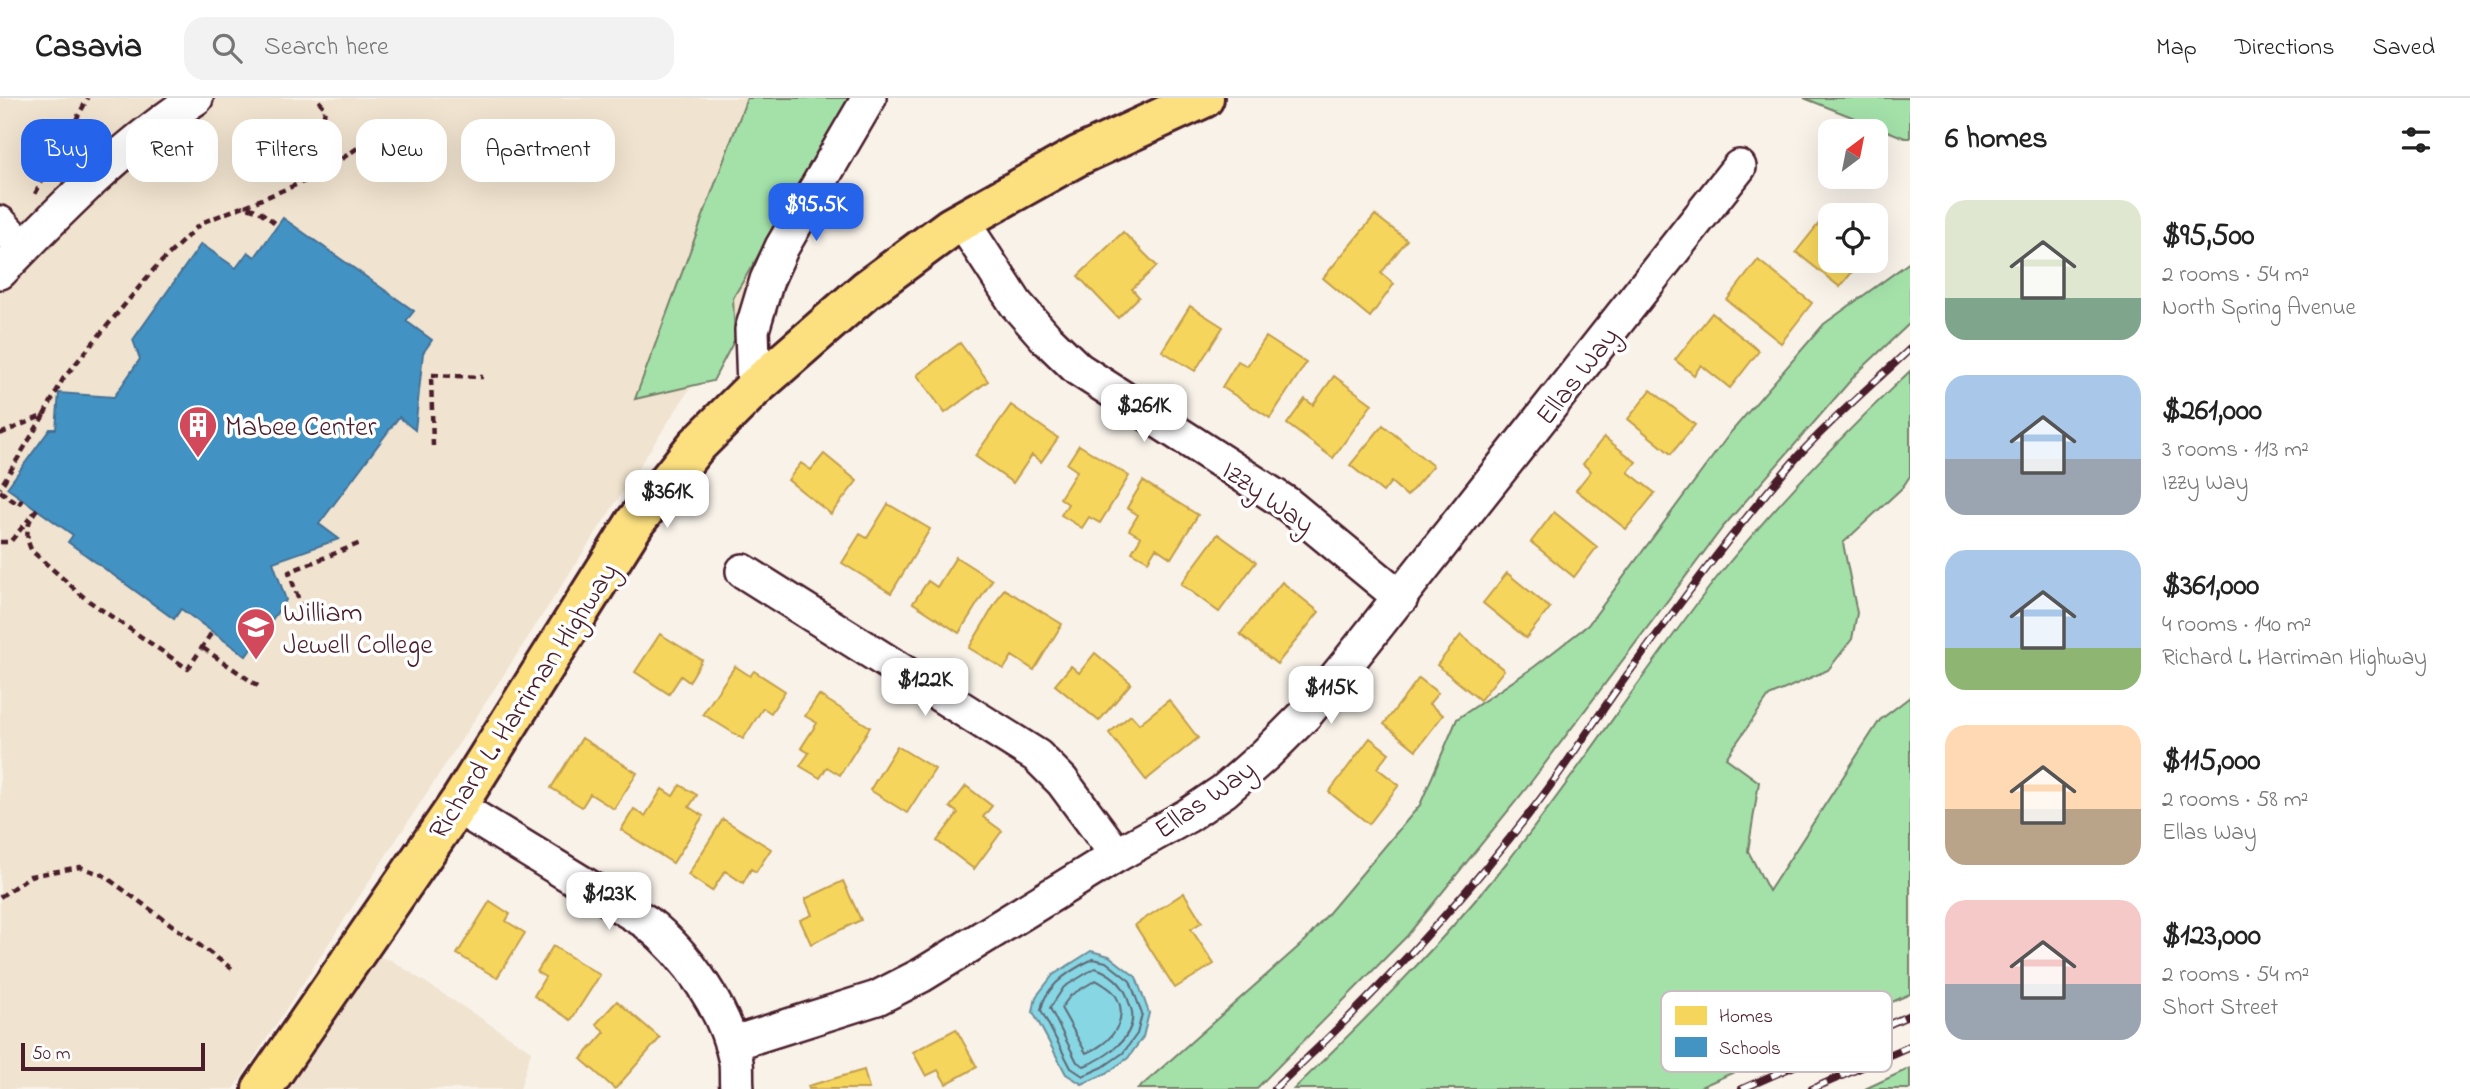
<!DOCTYPE html>
<meta charset="utf-8">
<style>
body{margin:0;font-family:"Indie Flower",sans-serif;background:#f2f2f2;color:#222;height:100vh;display:flex;flex-direction:column;font-size:26px;white-space:nowrap}
*{box-sizing:border-box;margin:0}
p{font-size:23px;color:#767676}
.icon{flex:none;width:38px;height:38px;fill:none;stroke:currentColor;stroke-width:2;stroke-linecap:round;stroke-linejoin:round}
.map{position:relative;flex:1;overflow:hidden}
.panel{display:flex;flex-direction:column;background:#fff;width:560px}
.panel>*{flex:none}
.banner{position:absolute;left:21px;top:21px;width:665px;height:63px;display:flex;gap:14px}
.needle{width:46px;rotate:32deg}
.controls{position:absolute;left:1818px;top:21px;display:grid;gap:14px}
.controls a{display:grid;place-items:center;width:70px;height:70px;border-radius:14px;background:#fff;box-shadow:0 7px 28px #0002;font-size:35px}
.scale{position:absolute;left:21px;bottom:18px;width:184px;box-sizing:border-box;padding-left:7px;border:4px solid #4a1f2b;border-top:0;font-size:19px;line-height:24px;white-space:nowrap;color:#4a1f2b;-webkit-text-stroke:5px #fff;paint-order:stroke}
.price{position:absolute;translate:-50% -60px;padding:0 16px;border-radius:14px;background:#fff;color:#222;font-size:23px;line-height:46px;filter:drop-shadow(0 2px 4px #0008)}
.price::after{content:'';position:absolute;left:50%;top:42px;width:21px;height:16px;margin-left:-10px;background:inherit;clip-path:polygon(0 0,100% 0,50% 100%)}
.price.current{background:#2563eb;color:#fff}
ul{padding:0;list-style:none}
li{display:flex;align-items:center;gap:21px;height:175px;padding:0 35px}
li span{display:grid;place-items:center;flex:none;width:196px;height:140px;border-radius:21px;color:#555}
li>.icon{margin-inline-start:auto}
span .icon{width:84px;height:84px;fill:#fffc;stroke-width:1}
li b{font-size:30px}
h2{display:flex;justify-content:space-between;align-items:center;height:84px;padding:0 35px;font-size:30px}
.tag{padding:0 24px;border-radius:21px;background:#fff;box-shadow:0 7px 28px #0002;font-size:24px;line-height:63px}
.tag.current{background:#2563eb;color:#fff}
header{display:flex;align-items:center;gap:42px;box-sizing:border-box;height:98px;padding:0 35px;background:#fff;border-bottom:2px solid #e0e0e0}
header strong{font-size:33px}
nav{display:flex;gap:38px;margin-inline-start:auto;font-size:24px}
.search{width:490px;height:63px;background:#f2f2f2;display:flex;align-items:center;gap:18px;box-sizing:border-box;padding:0 24px;border-radius:21px;color:#767676;font-size:26px}
main{display:flex;flex:1;min-height:0}
.map>svg:first-child{display:block}
</style>
<header>
<strong>Casavia</strong>
<div class="search"><svg class="icon" aria-label="search" viewBox="0 0 24 24"><circle cx="10" cy="10" r="6"/><path d="M15 15l6 6"/></svg>Search here</div>
<nav><a>Map</a><a>Directions</a><a>Saved</a></nav>
</header>
<main>
<div class="map">
<svg width="1910" height="991" viewBox="0 0 1910 991">
<rect width="100%" height="100%" fill="#f8f2e9"/>
<filter id="ink" filterUnits="userSpaceOnUse"><feTurbulence type="fractalNoise" baseFrequency=".0143" numOctaves="2"/><feDisplacementMap in="SourceGraphic" scale="14" xChannelSelector="R" yChannelSelector="G"/><feConvolveMatrix kernelMatrix="1 2 1 2 8 2 1 2 1" color-interpolation-filters="sRGB"/></filter>
<g filter="url(#ink)">
<path fill="#f0e3cf" d="M0,0H869L782,149L234,991H0Z
M375,858L391,862L531,953L520,991H285Z"/>
<path fill="#a3e1a9" stroke="#76806a" stroke-width="2" d="M747,0H852L733,200L735,241L713,283L635,301Z
M1804,0H1910V40H1905Z
M1910,164V225L1857,275L1723,429L1525,692L1407,838L1256,991H1138L1306,842L1420,707L1457,621L1534,569L1588,527L1731,334L1824,226Z
M1910,273V378L1902,390L1843,445L1857,515L1852,541L1828,572L1769,598L1726,660L1759,684L1748,753L1769,793L1880,622L1910,599V896L1696,991H1294C1369,918 1442,845 1508,763C1580,672 1643,574 1715,482C1775,407 1840,339 1910,273Z
M1910,970V991H1865Z"/>
<path fill="#86d6e3" stroke="#6e8d99" stroke-width="2" d="M1091,853L1109,858L1136,879L1149,915L1143,939L1128,960L1107,975L1082,986L1066,976L1033,914L1036,899L1053,877Z"/>
<path fill="#f6d55c" stroke="#c29e4d" stroke-width="2" d="M1375,117L1407,142L1381,175L1394,186L1370,219L1323,180Z
M1824,119L1830,124V163H1861L1840,189L1796,154Z
M1123,134L1157,168L1132,191L1139,199L1118,220L1078,178Z
M1758,162L1812,205L1781,245L1727,202Z
M1190,208L1223,229L1195,273L1162,253Z
M1712,215L1759,253L1730,290L1701,267L1694,277L1675,262Z
M1266,239L1306,265L1270,320L1222,289L1238,263L1247,268Z
M960,245L988,283L945,315L917,277Z
M1334,278L1372,306L1333,360L1287,326L1305,301L1313,307Z
M1651,292L1695,327L1671,356L1628,321Z
M1011,307L1058,340L1041,364L1032,357L1013,385L975,358Z
M1383,327L1433,368L1407,398L1391,384L1383,394L1350,367Z
M1604,339L1636,364L1628,374L1655,395L1626,431L1576,392L1591,373L1583,366Z
M1079,347L1129,378L1100,425L1089,419L1082,430L1061,417L1068,406L1060,400L1077,373L1067,366Z
M824,356L857,383L831,416L788,382L801,365L811,372Z
M1143,383L1198,417L1171,460L1156,450L1148,463L1132,454L1141,439L1129,432L1138,417L1127,410Z
M888,406L930,431L891,495L842,465L860,436L867,440Z
M1554,414L1597,449L1574,479L1531,444Z
M1218,436L1256,464L1219,514L1181,486Z
M956,459L992,482L959,535L913,505L928,483L937,489Z
M1507,475L1550,510L1526,540L1483,505Z
M1282,484L1319,514L1277,566L1240,536Z
M1004,491L1062,526L1034,572L1012,558L1004,571L969,550Z
M660,536L702,562L689,584L681,578L669,596L635,574Z
M1461,537L1504,572L1480,602L1437,567Z
M1095,555L1131,585L1099,623L1055,587L1071,568L1079,575Z
M735,568L750,578L754,573L785,593L771,615L763,610L743,641L703,616Z
M1419,580L1438,595L1429,606L1443,617L1416,652L1384,626Z
M819,597L870,629L840,677L827,669L820,680L800,668L809,655L801,650L817,625L805,618Z
M1169,602L1198,640L1146,682L1109,635L1131,617L1139,626Z
M582,640L637,675L614,711L590,696L582,709L551,690Z
M1370,640L1389,655L1377,670L1399,687L1369,726L1329,694Z
M897,648L935,671L907,715L870,692Z
M680,687L697,697L689,709L703,718L673,765L621,732L634,711L645,718L662,691L673,698Z
M966,688L992,708L983,719L1002,733L974,771L937,743L958,715L950,709Z
M723,721L771,751L756,774L751,771L743,785L725,773L712,793L688,777Z
M843,783L861,822L811,846L800,822L812,817L805,801Z
M1184,795L1202,824L1191,831L1214,866L1175,890L1135,827Z
M490,803L510,816L506,823L525,835L497,880L457,856Z
M553,848L600,877L571,922L534,898L545,879L537,874Z
M617,903L660,940L615,991L581,961L605,934L596,926Z
M956,931L977,969L946,986L938,972L926,978L913,954Z
M864,972L869,991H809L808,988Z"/>
<path fill="#4393c3" stroke="#457095" stroke-width="2" d="M283,120L414,213L406,223L432,242L423,255L415,332L399,319L319,426L339,441L273,464L286,502L246,558L181,511L174,521L68,444L73,437L7,390L50,331H56L59,295L114,299L140,261L133,242L201,146L236,170L248,154L255,159Z"/>
<g fill="none" stroke-linecap="round" stroke-linejoin="round">
<path stroke="#626875" stroke-width="2" d="M1093,861L1106,864L1130,883L1142,916L1137,936L1123,955L1103,969L1083,978L1071,970L1041,912C1045,887 1072,871 1093,861Z
M1095,870C1109,874 1122,885 1127,898C1128,903 1131,909 1132,914C1136,940 1104,961 1084,968L1077,964L1050,910L1064,889Z
M1096,882C1101,885 1110,890 1114,895C1132,920 1110,947 1086,955L1061,910L1071,897Z"/>
<g stroke="#4a1f2b" stroke-width="38">
<path id="minor" d="M962,123L1016,206L1047,241L1078,271L1286,405L1401,500
M0,125L23,150
M0,174C61,111 122,48 196,0
M754,290L752,232L767,182L782,149L869,0
M743,473L1037,658L1062,683L1117,757
M456,708L646,824C687,856 726,912 736,964C737,972 736,982 737,991
M731,946L877,900L922,877L1115,758L1187,718L1224,693L1266,656L1306,616L1346,567L1739,69"/>
</g>
<g stroke="#4a1f2b" stroke-width="44">
<path id="major" d="M262,991L461,702L636,423L696,348L754,290L866,192L951,129L1078,58L1204,0"/>
</g>
<path stroke="#4a1f2b" stroke-width="4.5" stroke-dasharray="7 5" stroke-linecap="butt" d="M315,79L325,10L316,0
M35,96L88,0
M245,108L315,79L372,40
M44,317L63,281L155,170L201,125L244,108L259,113L278,127
M0,336L44,317L0,390
M433,348L431,277L483,279
M0,393L19,407L22,401
M37,411C27,423 24,439 32,453L86,501L188,571L212,534
M0,444H10L30,420
M306,523L289,474L363,444
M203,550L258,588
M0,799L30,778L80,769L103,777L235,873"/>
<use href="#minor" stroke="#fff" stroke-width="33"/>
<use href="#major" stroke="#fce080" stroke-width="38"/>
<g stroke="#4a1f2b" stroke-width="8">
<path id="rail" d="M1274,991C1368,905 1454,813 1532,712C1569,665 1600,613 1636,565C1688,494 1741,423 1799,357C1832,321 1874,285 1910,251
M1742,991L1910,917
M1812,991L1910,948"/>
</g>
<use href="#rail" stroke="#fff" stroke-width="5" stroke-dasharray="16" stroke-linecap="butt"/>
</g>
</g>
<defs>
<g id="building-pin" transform="scale(2.0125)"><path d="M0 17L-7.5 6A9.5 9.5 0 1 1 7.5 6Z" fill="#d1495b" stroke="#fff"/><path d="M-4-6H4V6H1V3H-1V6H-4ZM-2.5-4.3h1.7v1.8h-1.7ZM.8-4.3h1.7v1.8H.8ZM-2.5-1h1.7V.8h-1.7ZM.8-1h1.7V.8H.8Z" fill="#fff"/></g>
<g id="university-pin" transform="scale(2.0125)"><path d="M0 17L-7.5 6A9.5 9.5 0 1 1 7.5 6Z" fill="#d1495b" stroke="#fff"/><path d="M0-5L7-2L0 1L-7-2ZM-4 1L0 2.5L4 1V4Q0 6-4 4Z" fill="#fff"/></g>
</defs>
<g fill-rule="evenodd">
<use href="#building-pin" x="198" y="327"/>
<use href="#university-pin" x="256" y="529"/>
</g>
<g text-anchor="middle" stroke-width="7" stroke-linejoin="round" paint-order="stroke">
<g font-size="28" fill="#4a1f2b" stroke="#fff">
<text transform="translate(1576 277) rotate(-52)" y="10">Ellas Way</text>
<text transform="translate(1269 398) rotate(35)" y="10">Izzy Way</text>
<text transform="translate(522 602) rotate(-57)" y="10">Richard L. Harriman Highway</text>
<text transform="translate(1204 700) rotate(-35)" y="10">Ellas Way</text>
</g>
<g font-size="28" fill="#4a1f2b" stroke="#fff" text-anchor="start">
<text x="225" y="337">Mabee Center</text>
<text x="283" y="523">William<tspan x="283" dy="32">Jewell College</tspan></text>
</g>
</g>
<rect x="1661" y="893" width="231" height="81" rx="10" fill="#fff" stroke="#c9bcbf" stroke-width="2"/>
<rect x="1675" y="908" width="32" height="19" fill="#f6d55c"/>
<rect x="1675" y="939" width="32" height="20" fill="#4393c3"/>
<g font-size="19" fill="#4a1f2b">
<text x="1719" y="924">Homes</text>
<text x="1719" y="956">Schools</text>
</g>
</svg>
<div class="controls">
<a><svg class="needle" viewBox="-14 -14 28 28"><path d="M0-13l5 13h-10z" fill="#e53935"/><path d="M0 13l5-13h-10z" fill="#767676"/></svg></a>
<a><svg class="icon" aria-label="locate" viewBox="0 0 24 24"><circle cx="12" cy="12" r="6"/><path d="M12 2v4M12 18v4M2 12h4M18 12h4"/></svg></a>
</div>
<div class="scale">50 m</div>
<b class="price current" style="left:816px;top:145px">$95.5K</b>
<b class="price" style="left:1144px;top:346px">$261K</b>
<b class="price" style="left:667px;top:432px">$361K</b>
<b class="price" style="left:925px;top:620px">$122K</b>
<b class="price" style="left:1331px;top:628px">$115K</b>
<b class="price" style="left:609px;top:834px">$123K</b>
<div class="banner">
<a class="tag current">Buy</a>
<a class="tag">Rent</a>
<a class="tag">Filters</a>
<a class="tag">New</a>
<a class="tag">Apartment</a>
</div>
</div>
<section class="panel">
<h2>6 homes<svg class="icon" aria-label="filters" viewBox="0 0 24 24"><path d="M4 7h16M4 17h16"/><circle cx="9" cy="7" r="2"/><circle cx="15" cy="17" r="2"/></svg></h2>
<ul>
<li><span style="background:linear-gradient(#dfe7d0 70%,#7fa58c 0)"><svg class="icon" aria-label="home" viewBox="0 0 24 24"><path d="M3 11l9-7 9 7M6 9v11h12V9"/></svg></span><div><b>$95,500</b><p>2 rooms · 54 m²</p><p>North Spring Avenue</p></div></li>
<li><span style="background:linear-gradient(#a9c7e8 60%,#9aa5b1 0)"><svg class="icon" aria-label="home" viewBox="0 0 24 24"><path d="M3 11l9-7 9 7M6 9v11h12V9"/></svg></span><div><b>$261,000</b><p>3 rooms · 113 m²</p><p>Izzy Way</p></div></li>
<li><span style="background:linear-gradient(#a9c7e8 70%,#8fb573 0)"><svg class="icon" aria-label="home" viewBox="0 0 24 24"><path d="M3 11l9-7 9 7M6 9v11h12V9"/></svg></span><div><b>$361,000</b><p>4 rooms · 140 m²</p><p>Richard L. Harriman Highway</p></div></li>
<li><span style="background:linear-gradient(#ffd9b3 60%,#b9a48a 0)"><svg class="icon" aria-label="home" viewBox="0 0 24 24"><path d="M3 11l9-7 9 7M6 9v11h12V9"/></svg></span><div><b>$115,000</b><p>2 rooms · 58 m²</p><p>Ellas Way</p></div></li>
<li><span style="background:linear-gradient(#f6c9c9 60%,#9aa5b1 0)"><svg class="icon" aria-label="home" viewBox="0 0 24 24"><path d="M3 11l9-7 9 7M6 9v11h12V9"/></svg></span><div><b>$123,000</b><p>2 rooms · 54 m²</p><p>Short Street</p></div></li>
</ul>
</section>
</main>
